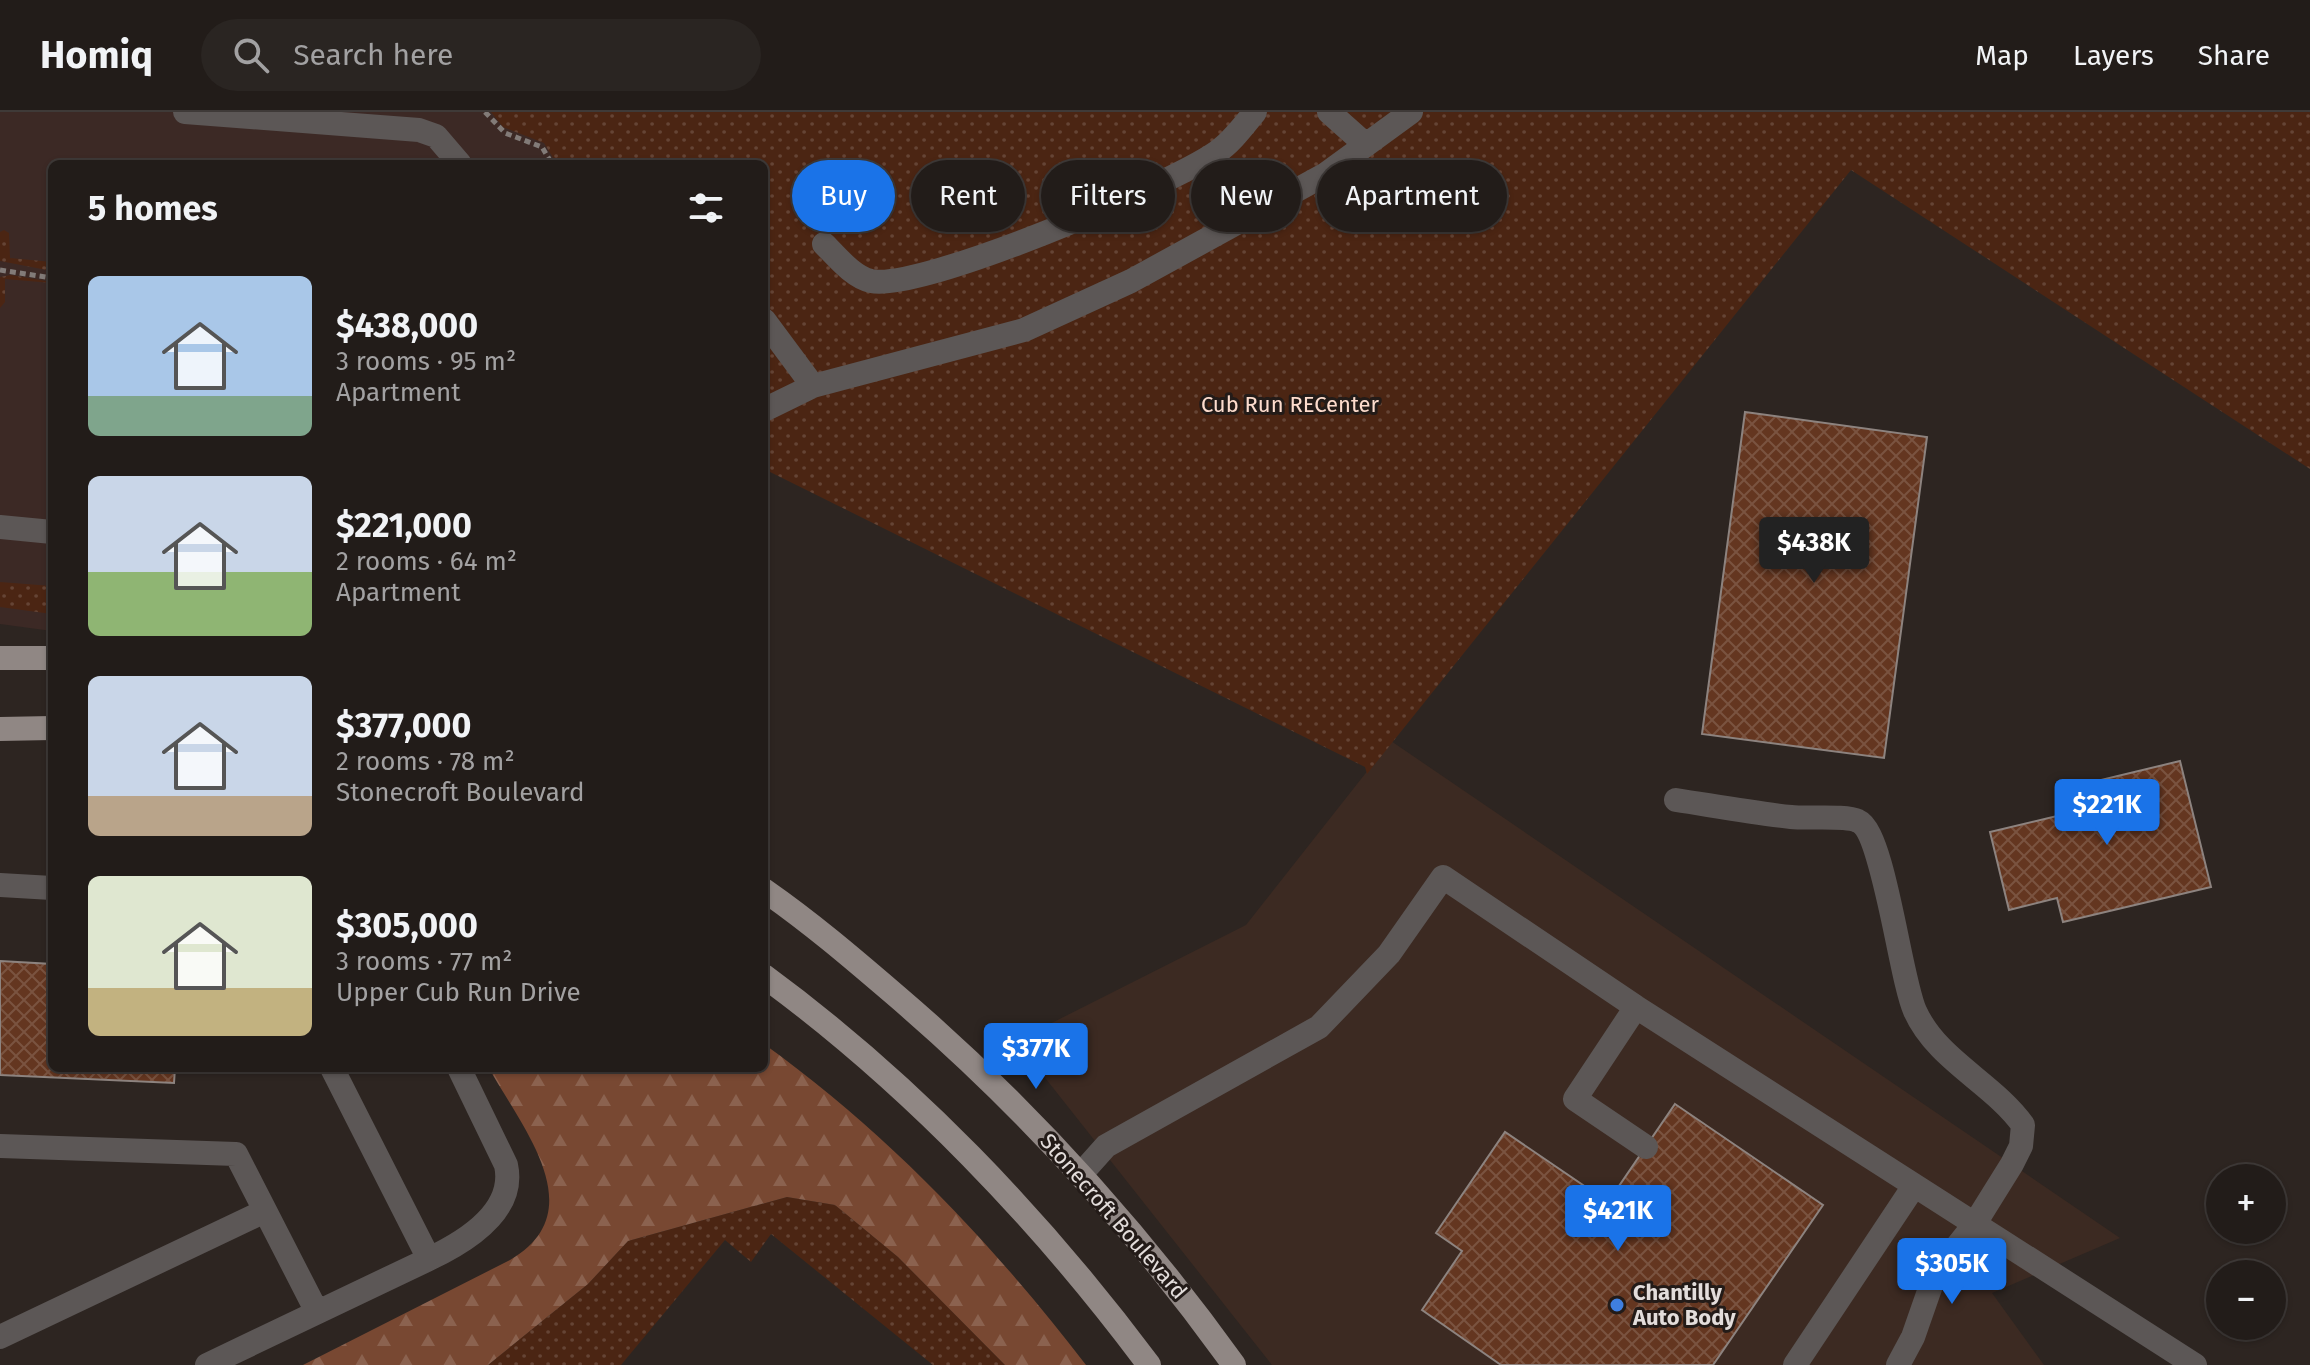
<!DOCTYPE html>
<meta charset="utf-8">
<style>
body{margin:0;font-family:"Fira Sans",sans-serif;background:#2a2522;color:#f1f3f6;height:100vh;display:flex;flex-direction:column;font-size:30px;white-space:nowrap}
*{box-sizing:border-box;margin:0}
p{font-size:26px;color:#a2a1a2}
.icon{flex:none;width:44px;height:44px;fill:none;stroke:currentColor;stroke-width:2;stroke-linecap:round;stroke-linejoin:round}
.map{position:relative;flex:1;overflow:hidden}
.drawer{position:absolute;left:48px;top:48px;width:720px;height:912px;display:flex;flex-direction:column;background:#221c19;border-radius:12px;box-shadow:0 2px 6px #0004,0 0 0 2px #3f3a38}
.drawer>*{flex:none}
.guide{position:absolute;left:792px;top:48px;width:760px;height:72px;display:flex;gap:16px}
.buttons{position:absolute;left:2206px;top:1052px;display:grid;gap:16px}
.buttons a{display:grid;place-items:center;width:80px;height:80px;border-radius:50%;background:#221c19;box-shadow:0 2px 6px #0004,0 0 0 2px #3f3a38;font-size:40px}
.price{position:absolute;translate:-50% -68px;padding:0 18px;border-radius:8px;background:#1a73e8;color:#fff;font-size:26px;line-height:52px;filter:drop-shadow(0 2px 4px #0008)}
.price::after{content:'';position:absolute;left:50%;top:48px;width:24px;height:18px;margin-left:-12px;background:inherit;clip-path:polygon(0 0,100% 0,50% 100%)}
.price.on{background:#222;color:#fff}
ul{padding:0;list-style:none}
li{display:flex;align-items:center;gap:24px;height:200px;padding:0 40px}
li span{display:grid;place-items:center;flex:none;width:224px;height:160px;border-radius:12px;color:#555}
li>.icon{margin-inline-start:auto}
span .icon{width:96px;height:96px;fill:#fffc;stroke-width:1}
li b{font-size:34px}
h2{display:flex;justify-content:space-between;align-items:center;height:96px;padding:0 40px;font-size:34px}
.pill{padding:0 28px;border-radius:36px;background:#221c19;box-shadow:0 2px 6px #0004,0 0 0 2px #3f3a38;font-size:28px;line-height:72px}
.pill.on{background:#1a73e8;color:#fff}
header{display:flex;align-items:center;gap:48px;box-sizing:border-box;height:112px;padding:0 40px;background:#221c19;border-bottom:2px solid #3f3a38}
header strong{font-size:38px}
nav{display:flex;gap:44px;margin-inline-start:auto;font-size:28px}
.search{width:560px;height:72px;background:#2a2522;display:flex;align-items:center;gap:20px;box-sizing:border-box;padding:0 28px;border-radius:44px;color:#a2a1a2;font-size:30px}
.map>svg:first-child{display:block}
</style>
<header>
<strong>Homiq</strong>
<div class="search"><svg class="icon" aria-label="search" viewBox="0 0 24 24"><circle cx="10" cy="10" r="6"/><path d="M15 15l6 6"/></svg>Search here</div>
<nav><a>Map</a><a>Layers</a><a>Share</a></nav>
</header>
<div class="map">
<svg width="2310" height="1253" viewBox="0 0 2310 1253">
<defs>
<pattern id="grass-dots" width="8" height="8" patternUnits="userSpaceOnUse" patternTransform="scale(2)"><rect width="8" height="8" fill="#4b2513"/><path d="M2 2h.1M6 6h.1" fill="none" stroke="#654435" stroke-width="1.8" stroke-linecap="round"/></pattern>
<pattern id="forest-firs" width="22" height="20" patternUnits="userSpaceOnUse" patternTransform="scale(2)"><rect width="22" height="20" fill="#784832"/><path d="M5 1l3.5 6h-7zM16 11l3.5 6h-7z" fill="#8b624f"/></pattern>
<pattern id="building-cross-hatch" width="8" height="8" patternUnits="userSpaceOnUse" patternTransform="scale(2)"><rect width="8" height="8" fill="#643620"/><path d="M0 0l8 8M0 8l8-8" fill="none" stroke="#7a5340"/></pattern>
</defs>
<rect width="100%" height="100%" fill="#2d2521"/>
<path fill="#3c2a22" d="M1391,629L2120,1126L1992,1181L2044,1253H1272L1016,929L1246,813Z"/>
<path fill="#3c2925" d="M0,0H574L555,52H52V519L0,512Z"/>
<path fill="url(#grass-dots)" d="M491,0H2310V357L1851,58L1367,662L1365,655L764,357V52H557L544,31L503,15Z
M4,118L9,121L10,146L52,150V159L0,149V120Z
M11,163L52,170V171L5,167V190L0,196V165Z
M0,470L52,474V502L0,495Z
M787,1085L835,1093L898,1145L1005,1253H933L771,1122L751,1150L725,1128L621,1253H488L588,1172L628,1129Z"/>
<path fill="url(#forest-firs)" d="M764,932C889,1022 992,1131 1086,1253H1005L898,1145L835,1093L787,1085L628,1129L588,1172L488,1253H303L510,1148C594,1099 522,1016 489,956H764Z"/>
<path fill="url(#building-cross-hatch)" stroke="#8d837f" stroke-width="2" d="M1745,300L1927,325L1884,646L1702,622Z
M2180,649L2211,775L2063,810L2057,786L2009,798L1990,720L2078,699L2072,675Z
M0,849L52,852V956H175L174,971L0,963Z
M1675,992L1823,1093L1713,1253H1501L1422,1198L1462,1139L1436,1121L1505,1020L1608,1090Z"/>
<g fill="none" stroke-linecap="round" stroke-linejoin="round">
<path stroke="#827b78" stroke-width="5" stroke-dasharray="6 4" stroke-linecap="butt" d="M485,0L505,21L542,35L552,52
M0,158L52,166"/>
<path stroke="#5c5756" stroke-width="24" d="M185,0L419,18L436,24L460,52
M1329,0L1366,33
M824,132C837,145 853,165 871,169C922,179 1170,73 1217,40C1232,30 1244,13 1255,0
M764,208L813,274
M764,298L813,274L1024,218L1131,169L1326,62L1411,0
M0,415L52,420
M1676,688C1715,694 1753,701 1791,705C1808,707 1845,703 1858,709C1884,720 1900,866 1915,899C1937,948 1993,971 2023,1013L2021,1034L2012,1052L1974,1113L1935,1162L1913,1225L1898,1253
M0,773L52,776
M1636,895L1575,987L1646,1035
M0,1034L236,1042L317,1200
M1081,1062L1106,1034L1319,915L1389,842L1443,765L1636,895L2195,1253
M429,1147C465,1130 516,1099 506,1053L459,956
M0,1225L265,1099
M207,1253L429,1147L332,956
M1795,1253L1914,1074"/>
<path stroke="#908784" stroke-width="24" d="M0,546H52
M0,617L52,616
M764,778C810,810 851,845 893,881C1022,991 1135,1115 1234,1253
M764,864C910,971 1041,1108 1149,1253"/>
</g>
<circle fill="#3f7fe0" stroke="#231b18" stroke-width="3" cx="1617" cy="1193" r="8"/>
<g text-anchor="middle" stroke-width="6" stroke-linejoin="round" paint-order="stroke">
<g font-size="22" fill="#fddccd" stroke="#231b18">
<text x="1290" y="300">Cub Run RECenter</text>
</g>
<g font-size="22" fill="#e3dddb" stroke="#231b18">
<text transform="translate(1114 1104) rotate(49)" y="8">Stonecroft Boulevard</text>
</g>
<g font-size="22" font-weight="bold" fill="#e3dddb" stroke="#231b18" text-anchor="start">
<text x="1633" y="1188">Chantilly<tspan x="1633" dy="25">Auto Body</tspan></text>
</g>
</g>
</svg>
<div class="buttons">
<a>+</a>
<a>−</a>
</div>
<b class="price on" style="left:1814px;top:473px">$438K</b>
<b class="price" style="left:2107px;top:735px">$221K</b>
<b class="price" style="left:1036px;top:979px">$377K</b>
<b class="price" style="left:1618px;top:1141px">$421K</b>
<b class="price" style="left:1952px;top:1194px">$305K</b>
<div class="guide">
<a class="pill on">Buy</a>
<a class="pill">Rent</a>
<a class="pill">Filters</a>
<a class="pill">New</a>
<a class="pill">Apartment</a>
</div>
<section class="drawer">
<h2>5 homes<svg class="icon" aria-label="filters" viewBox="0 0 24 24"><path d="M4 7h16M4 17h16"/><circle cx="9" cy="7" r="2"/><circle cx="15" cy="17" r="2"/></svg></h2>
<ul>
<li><span style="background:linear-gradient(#a9c7e8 75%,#7fa58c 0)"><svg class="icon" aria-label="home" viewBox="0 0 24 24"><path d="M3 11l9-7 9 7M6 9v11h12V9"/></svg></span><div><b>$438,000</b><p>3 rooms · 95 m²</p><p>Apartment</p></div></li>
<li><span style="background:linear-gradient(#c9d6e8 60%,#8fb573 0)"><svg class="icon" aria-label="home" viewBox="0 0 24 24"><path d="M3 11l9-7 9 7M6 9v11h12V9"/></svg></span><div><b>$221,000</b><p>2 rooms · 64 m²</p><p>Apartment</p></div></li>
<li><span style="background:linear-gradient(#c9d6e8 75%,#b9a48a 0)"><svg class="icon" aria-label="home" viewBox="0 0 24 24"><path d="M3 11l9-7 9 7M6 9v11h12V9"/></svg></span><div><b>$377,000</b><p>2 rooms · 78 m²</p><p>Stonecroft Boulevard</p></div></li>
<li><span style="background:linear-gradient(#dfe7d0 70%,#c2b280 0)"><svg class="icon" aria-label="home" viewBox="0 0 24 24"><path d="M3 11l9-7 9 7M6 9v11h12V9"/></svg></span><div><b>$305,000</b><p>3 rooms · 77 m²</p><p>Upper Cub Run Drive</p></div></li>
</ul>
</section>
</div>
